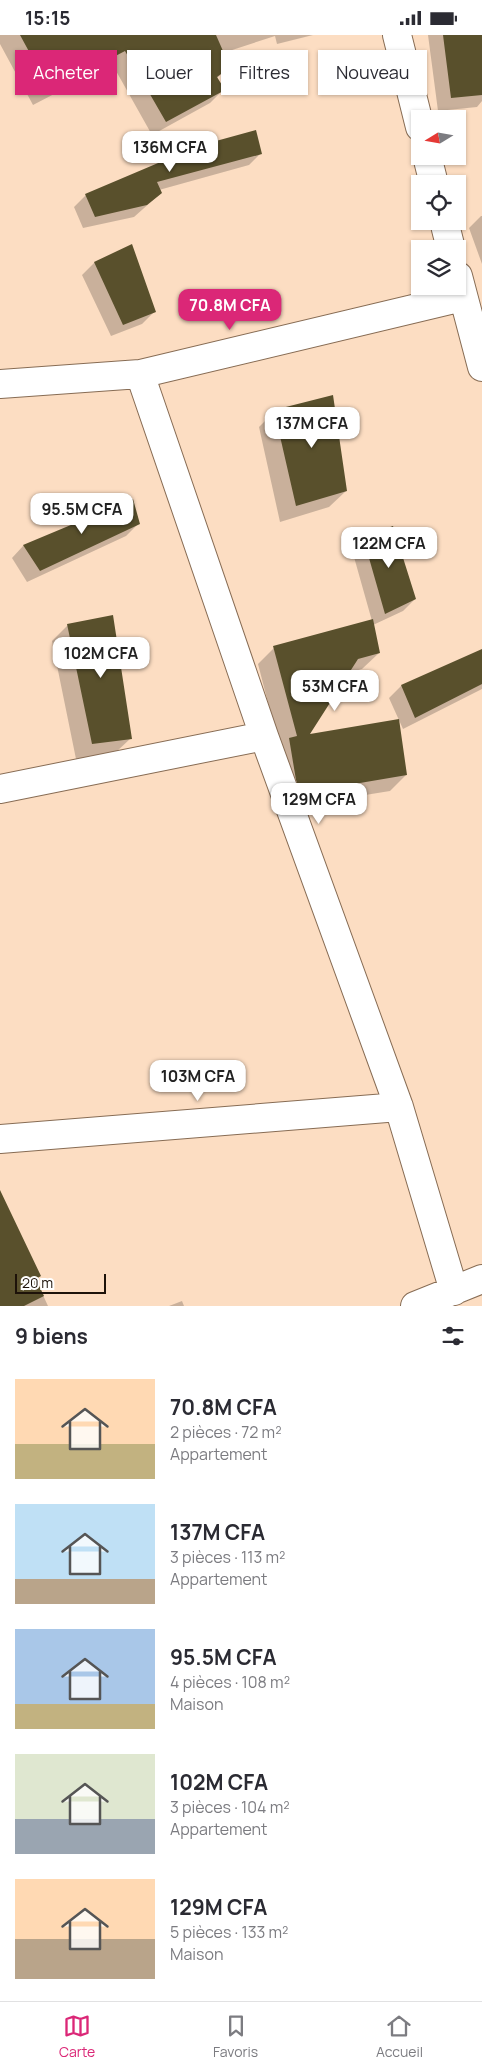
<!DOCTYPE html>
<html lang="fr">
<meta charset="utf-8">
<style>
body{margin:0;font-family:Manrope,sans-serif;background:#f7f7f7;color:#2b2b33;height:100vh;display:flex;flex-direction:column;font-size:19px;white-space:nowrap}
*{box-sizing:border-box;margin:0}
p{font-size:16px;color:#7c7c81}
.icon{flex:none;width:28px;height:28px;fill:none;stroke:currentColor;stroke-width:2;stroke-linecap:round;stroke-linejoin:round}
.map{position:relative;height:1271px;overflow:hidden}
.sheet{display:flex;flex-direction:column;background:#fff;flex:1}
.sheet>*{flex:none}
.banner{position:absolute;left:15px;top:15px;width:452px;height:45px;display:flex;gap:10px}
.needle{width:32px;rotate:259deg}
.fabs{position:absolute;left:411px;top:75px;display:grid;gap:10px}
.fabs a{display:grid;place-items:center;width:55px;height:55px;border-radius:0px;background:#fff;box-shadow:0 1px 4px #0004;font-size:25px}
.scale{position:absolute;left:15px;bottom:12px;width:91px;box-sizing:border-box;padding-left:5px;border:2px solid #1d1209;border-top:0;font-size:14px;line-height:18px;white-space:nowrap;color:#1d1209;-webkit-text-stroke:4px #fff;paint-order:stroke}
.price{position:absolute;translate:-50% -42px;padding:0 11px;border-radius:10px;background:#fff;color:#222;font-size:16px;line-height:32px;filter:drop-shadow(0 1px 2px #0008)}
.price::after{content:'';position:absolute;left:50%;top:30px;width:15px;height:11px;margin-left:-8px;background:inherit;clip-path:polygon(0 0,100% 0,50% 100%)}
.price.selected{background:#db2777;color:#fff}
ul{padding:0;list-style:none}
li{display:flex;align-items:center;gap:15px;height:125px;padding:0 15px}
li span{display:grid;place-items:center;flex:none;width:140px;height:100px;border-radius:0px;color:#555}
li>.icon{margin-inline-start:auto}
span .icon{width:60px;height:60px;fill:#fffc;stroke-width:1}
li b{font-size:21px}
h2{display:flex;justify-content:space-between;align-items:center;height:60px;padding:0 15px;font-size:21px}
.chip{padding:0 18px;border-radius:0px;background:#fff;box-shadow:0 1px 4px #0004;font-size:18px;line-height:45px}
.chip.selected{background:#db2777;color:#fff}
.status{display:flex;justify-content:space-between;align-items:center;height:35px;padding:0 25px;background:#fff;direction:ltr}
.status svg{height:14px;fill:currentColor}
.menu{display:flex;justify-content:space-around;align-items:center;height:70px;border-top:1px solid #e1e1e2;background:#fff;font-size:14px;color:#7c7c81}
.menu a{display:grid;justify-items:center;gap:2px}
.menu .selected{color:#db2777}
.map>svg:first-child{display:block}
</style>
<div class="status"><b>15:15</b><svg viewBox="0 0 49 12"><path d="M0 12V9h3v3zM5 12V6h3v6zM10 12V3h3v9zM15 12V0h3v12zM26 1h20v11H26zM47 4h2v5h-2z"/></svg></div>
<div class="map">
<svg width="482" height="1271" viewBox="0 0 482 1271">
<rect width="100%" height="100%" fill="#fcddc2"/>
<path fill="#0003" d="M0,0H313L277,9L275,1L223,18L229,32L217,43L223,55L210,68L152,100L111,27L106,32L33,70L0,9Z
M428,0H482V66L477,72L438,76Z
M177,118H261L249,130L159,155L161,158L134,182L83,193L74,172L86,160L171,124Z
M481,181H482V229L469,193Z
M131,211L154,277L142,289L111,301L82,240L94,228Z
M275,376L346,456L329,472L280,487L259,392Z
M132,466L139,488L126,501L27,547L12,523L23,511Z
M364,503L415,564L403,576L373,590L379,618L362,634L348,638L308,701L406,740L390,756L285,773L280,714L258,629L274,613L372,586L352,515Z
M68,590L131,703L114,719L76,724L52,606Z
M482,616V654L403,694L389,663L401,651Z
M0,1193L39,1241L36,1245L48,1271H0Z
M182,1266L184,1271H169Z"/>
<path fill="#59502c" d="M20,0H216L230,32L217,42L225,55L166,87L125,16L50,55Z
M443,0H482V60L451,63Z
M256,95L262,119L157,147L162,158L147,170L95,182L85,159L177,120L176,117Z
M132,209L156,277L123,290L94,227Z
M333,360L347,456L296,471L274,375Z
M133,464L140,489L40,536L23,510Z
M393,491L416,564L385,579L363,502Z
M113,580L132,704L92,709L67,589Z
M373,584L380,618L358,624L310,699L399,684L407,740L301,758L296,745L289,703L297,701L273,611Z
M482,614V649L415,683L401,650Z
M0,1155L41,1241L36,1244L44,1261L24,1271H0Z"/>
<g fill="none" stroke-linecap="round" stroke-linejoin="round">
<g stroke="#876c54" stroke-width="30">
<path id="minor" d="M397,0L420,92
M427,121L434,149
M444,186L451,214
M458,241L482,332
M140,339L264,701L399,1072L454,1256
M0,349L140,339L463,262
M0,754L264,701
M0,1104L399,1072
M415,1271L482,1244"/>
</g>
<use href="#minor" stroke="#fff" stroke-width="28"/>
</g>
</svg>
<div class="fabs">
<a><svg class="needle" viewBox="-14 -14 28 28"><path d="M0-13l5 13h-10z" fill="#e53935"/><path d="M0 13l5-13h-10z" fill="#7c7c81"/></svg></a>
<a><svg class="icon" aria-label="locate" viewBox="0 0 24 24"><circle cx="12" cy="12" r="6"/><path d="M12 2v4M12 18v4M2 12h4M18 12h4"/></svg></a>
<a><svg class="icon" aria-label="layers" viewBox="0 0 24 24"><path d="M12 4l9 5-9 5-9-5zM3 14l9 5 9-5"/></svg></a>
</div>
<div class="scale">20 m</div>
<b class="price" style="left:170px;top:138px">136M CFA</b>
<b class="price selected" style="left:230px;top:296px">70.8M CFA</b>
<b class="price" style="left:312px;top:414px">137M CFA</b>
<b class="price" style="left:82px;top:500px">95.5M CFA</b>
<b class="price" style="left:389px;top:534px">122M CFA</b>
<b class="price" style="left:101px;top:644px">102M CFA</b>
<b class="price" style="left:335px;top:677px">53M CFA</b>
<b class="price" style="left:319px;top:790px">129M CFA</b>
<b class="price" style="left:198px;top:1067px">103M CFA</b>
<div class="banner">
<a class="chip selected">Acheter</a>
<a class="chip">Louer</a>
<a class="chip">Filtres</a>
<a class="chip">Nouveau</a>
</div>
</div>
<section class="sheet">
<h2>9 biens<svg class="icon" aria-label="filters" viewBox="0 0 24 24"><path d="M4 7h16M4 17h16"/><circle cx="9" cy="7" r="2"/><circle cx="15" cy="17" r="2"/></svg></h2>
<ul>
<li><span style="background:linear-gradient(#ffd9b3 65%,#c2b280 0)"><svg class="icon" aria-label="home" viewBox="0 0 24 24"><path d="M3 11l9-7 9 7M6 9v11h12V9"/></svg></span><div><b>70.8M CFA</b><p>2 pièces · 72 m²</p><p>Appartement</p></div></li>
<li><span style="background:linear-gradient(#bfe0f5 75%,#b9a48a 0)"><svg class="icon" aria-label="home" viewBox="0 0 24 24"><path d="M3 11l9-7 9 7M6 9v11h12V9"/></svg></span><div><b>137M CFA</b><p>3 pièces · 113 m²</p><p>Appartement</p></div></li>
<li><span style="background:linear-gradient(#a9c7e8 75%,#c2b280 0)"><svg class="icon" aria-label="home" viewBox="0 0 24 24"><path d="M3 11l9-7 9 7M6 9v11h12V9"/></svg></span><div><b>95.5M CFA</b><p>4 pièces · 108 m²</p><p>Maison</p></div></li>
<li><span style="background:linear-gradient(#dfe7d0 65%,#9aa5b1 0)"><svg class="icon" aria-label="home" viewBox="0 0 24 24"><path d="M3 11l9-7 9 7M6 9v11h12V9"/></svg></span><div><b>102M CFA</b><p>3 pièces · 104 m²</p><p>Appartement</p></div></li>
<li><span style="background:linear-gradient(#ffd9b3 60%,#b9a48a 0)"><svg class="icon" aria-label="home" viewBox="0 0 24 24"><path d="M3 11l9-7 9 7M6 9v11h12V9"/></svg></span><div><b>129M CFA</b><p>5 pièces · 133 m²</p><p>Maison</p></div></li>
</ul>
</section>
<nav class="menu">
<a class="selected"><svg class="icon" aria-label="map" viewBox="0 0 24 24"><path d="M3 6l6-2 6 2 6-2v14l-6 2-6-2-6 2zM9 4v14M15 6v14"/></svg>Carte</a>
<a><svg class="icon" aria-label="saved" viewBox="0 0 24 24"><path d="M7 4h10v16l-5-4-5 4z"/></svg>Favoris</a>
<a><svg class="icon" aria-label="home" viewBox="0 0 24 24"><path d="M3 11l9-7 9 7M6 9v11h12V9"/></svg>Accueil</a>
</nav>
